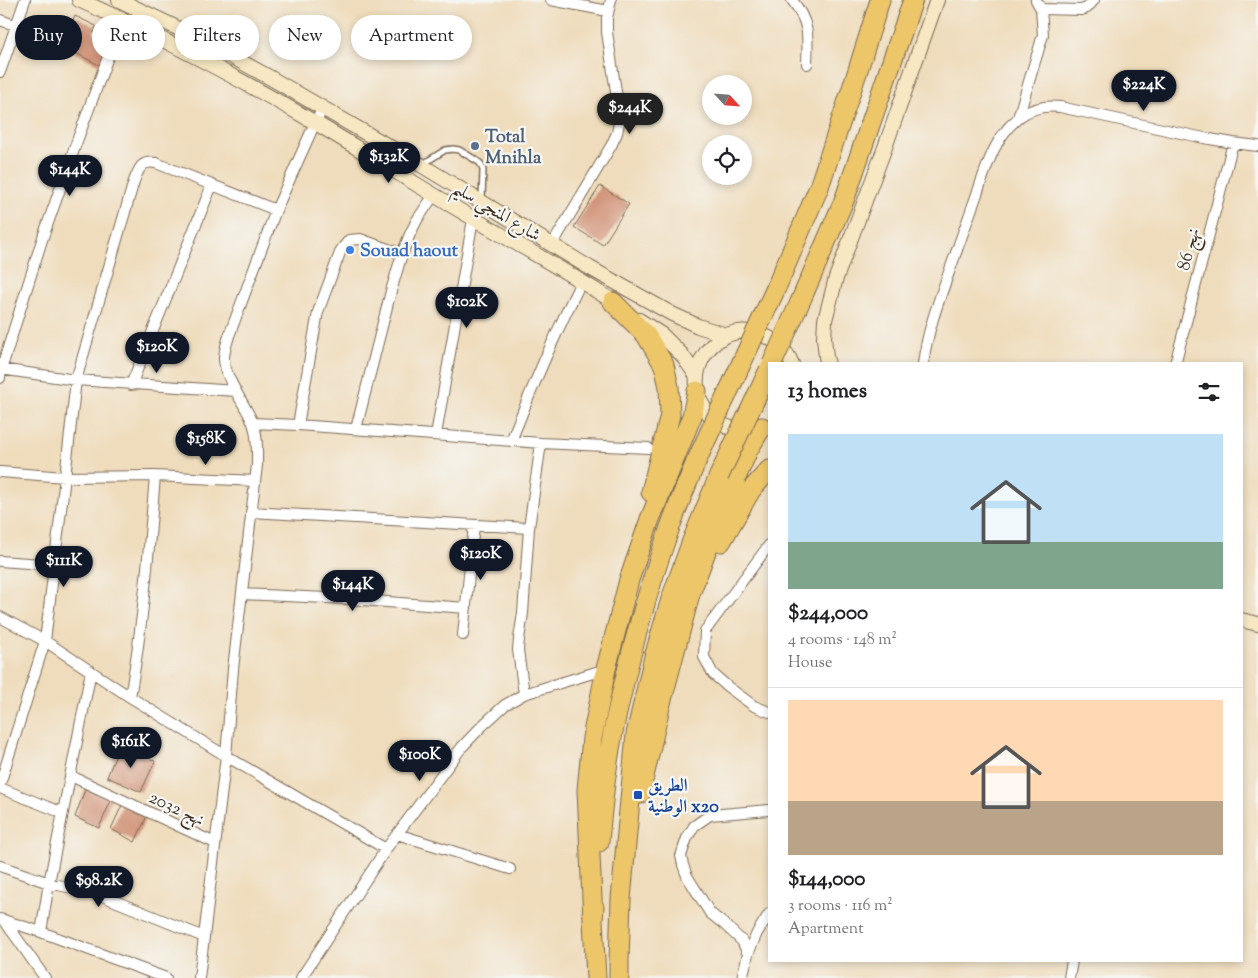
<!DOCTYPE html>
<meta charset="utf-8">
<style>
body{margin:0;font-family:"Sorts Mill Goudy",Amiri,serif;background:#f2f2f2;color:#202124;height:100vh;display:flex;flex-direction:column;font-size:19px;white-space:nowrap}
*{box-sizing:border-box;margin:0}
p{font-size:16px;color:#757577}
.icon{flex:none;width:28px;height:28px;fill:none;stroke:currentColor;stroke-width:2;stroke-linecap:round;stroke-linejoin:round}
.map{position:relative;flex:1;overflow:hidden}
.side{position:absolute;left:768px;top:362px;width:475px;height:600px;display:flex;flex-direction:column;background:#fff;border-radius:0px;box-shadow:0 2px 8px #0003}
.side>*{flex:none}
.hud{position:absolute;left:15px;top:15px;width:475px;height:45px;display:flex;gap:10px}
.needle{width:32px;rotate:116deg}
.buttons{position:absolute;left:702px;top:75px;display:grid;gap:10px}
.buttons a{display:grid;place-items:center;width:50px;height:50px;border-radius:50%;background:#fff;box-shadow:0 2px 8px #0003;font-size:25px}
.price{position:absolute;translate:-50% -42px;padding:0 11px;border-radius:18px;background:#111827;color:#fff;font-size:16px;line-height:32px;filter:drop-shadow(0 1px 2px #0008)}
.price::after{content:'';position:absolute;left:50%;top:30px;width:15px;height:11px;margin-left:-8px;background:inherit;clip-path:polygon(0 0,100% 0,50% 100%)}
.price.active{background:#222;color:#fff}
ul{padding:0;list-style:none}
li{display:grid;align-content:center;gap:10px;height:265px;padding:0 20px}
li+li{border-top:1px solid #e0e0e0}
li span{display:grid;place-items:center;height:155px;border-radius:0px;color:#555}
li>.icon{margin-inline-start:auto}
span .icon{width:90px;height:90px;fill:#fffc;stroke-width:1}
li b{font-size:21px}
h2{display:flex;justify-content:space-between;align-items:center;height:60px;padding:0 20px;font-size:21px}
.chip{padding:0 18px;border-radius:22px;background:#fff;box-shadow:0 2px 8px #0003;font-size:18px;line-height:45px}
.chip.active{background:#111827;color:#fff}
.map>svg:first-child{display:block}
</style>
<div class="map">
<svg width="1258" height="978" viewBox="0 0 1258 978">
<rect width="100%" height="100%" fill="#f6f6f2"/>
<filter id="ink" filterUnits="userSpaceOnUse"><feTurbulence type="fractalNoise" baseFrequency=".02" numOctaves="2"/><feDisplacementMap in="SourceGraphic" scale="10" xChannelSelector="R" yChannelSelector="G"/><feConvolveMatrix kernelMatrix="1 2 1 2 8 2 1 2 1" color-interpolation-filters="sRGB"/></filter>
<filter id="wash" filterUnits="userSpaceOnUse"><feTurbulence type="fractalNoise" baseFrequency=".0096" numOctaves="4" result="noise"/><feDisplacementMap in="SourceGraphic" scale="20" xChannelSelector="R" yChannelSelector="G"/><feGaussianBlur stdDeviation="1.12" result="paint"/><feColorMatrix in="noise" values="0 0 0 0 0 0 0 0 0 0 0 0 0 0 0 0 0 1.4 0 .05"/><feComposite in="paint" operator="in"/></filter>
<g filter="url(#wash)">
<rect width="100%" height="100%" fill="#efdcbc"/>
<g id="blocks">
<path fill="#d2957a" d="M75,16L96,26L94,33L109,40L99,65L66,48L70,39L66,36Z
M600,186L629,204L603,245L574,227Z
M120,745L155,761L141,792L107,777Z
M86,787L112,798L99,828L75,817Z
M122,805L147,816L135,842L111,829Z"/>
</g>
</g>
<g filter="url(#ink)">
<use href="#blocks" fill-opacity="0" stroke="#7a6855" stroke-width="1"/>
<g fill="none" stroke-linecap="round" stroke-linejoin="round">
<g stroke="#7a6855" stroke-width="8">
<path id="lane" d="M423,164L445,150L453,149L459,150L474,159L480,163L483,170L482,199"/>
</g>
<g stroke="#7a6855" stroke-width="12">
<path id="street" d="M551,0L608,11
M792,0C810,23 808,36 807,64
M1041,9L1081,10L1087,8L1094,0
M0,20L15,25
M0,72L25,0
M1018,118L1043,35L1041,9L1036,0
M552,245L611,146L617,133L620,118L607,32V18L611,0
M923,364C928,323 946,283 959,244C965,227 971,211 977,194C986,169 994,139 1015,121C1027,109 1044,105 1060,107L1204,138L1233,143L1258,146
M1175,364L1233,143
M0,369L76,380L236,391
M0,378L1,370L43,237L77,141L122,19
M131,385L212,185
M253,423L298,425L541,443L648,448
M298,425L318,312L341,250L349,240L360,239L402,254
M356,429L391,291L402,254L410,234L417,220L434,195
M436,435L473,219
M511,441C532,387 555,334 581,282
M0,472L65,477L155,476L255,481
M251,512L529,528
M769,545L705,631L704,657L713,674L728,687L754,706L769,712
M0,561L55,565
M242,594L348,599L466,608
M0,617L45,641L130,697L226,756L386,849
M463,635L474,525
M524,694L518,650L519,639L523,613L529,528L541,443
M130,697C143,624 149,550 155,476
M71,776L215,843
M0,784L45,641L65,477L76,380L134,181C139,169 141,160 156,163L276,210
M0,788L63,813
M397,834L510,869
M0,866L49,883L90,892L100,895L204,937
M0,919L41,932L166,978
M4,920L45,978
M41,932L49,883L91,671
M748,954L742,941L725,925L710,913L687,876L683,865L681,856L687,838L694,826L710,815L769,810
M199,978L226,756L233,669L257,465C257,451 258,436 253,423C245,404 225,379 224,359C224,351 227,343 229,336L276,210L315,123L323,108
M301,978L386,849L462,747L482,726L505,705L524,694L606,669
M742,978L748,954L757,933L769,914
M1069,978L1072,961"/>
</g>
<g stroke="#7a6855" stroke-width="16">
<path id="secondary" d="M79,0C160,36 238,78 314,122C361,150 407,179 454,207C509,240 566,270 620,306
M119,0L202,40L269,77L421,165L590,268L672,314L698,326L726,335
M639,320L662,335L682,355L696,375
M828,364L826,357L824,338L825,320L836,278L884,150L937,0
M749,430C744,430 738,430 734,429C689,417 684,360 723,337C734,331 747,330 759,334C774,338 786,349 792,364
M1241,620L1258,624"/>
</g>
<g stroke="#7a6855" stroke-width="21">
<path id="highway" d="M776,288L819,187L857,73L880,0
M801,300L845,198L913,0
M613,302L646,335L664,365L669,387L670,415L651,492
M721,542L751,490L769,470
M640,794L660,707L690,594L718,520L748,450L762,427
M599,842C602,806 606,769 613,732C627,665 645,598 668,533C676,509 686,486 696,462
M594,907L593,920L596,978
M593,920L587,790L592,738L606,669L629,580L650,519L692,416L697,391
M619,978V961L621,899L636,734L654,657L671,599L692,541L719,476"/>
</g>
<use href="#lane" stroke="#fff" stroke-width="5"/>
<use href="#street" stroke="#fff" stroke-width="10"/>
<use href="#secondary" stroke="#f7e8c3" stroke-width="14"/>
<use href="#highway" stroke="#ecc669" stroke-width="19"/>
<g stroke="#7a6855" stroke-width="21" stroke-linecap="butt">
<path id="highway-bridge" d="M772,364L801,300
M696,462L776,288
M719,476L769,370"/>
</g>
<use href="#highway-bridge" stroke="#ecc669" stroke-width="19"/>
</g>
</g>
<circle fill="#5c6f8a" stroke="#f6f6f2" stroke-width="2" cx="475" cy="146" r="5"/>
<circle fill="#3f7fe0" stroke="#f6f6f2" stroke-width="2" cx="350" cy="250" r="5"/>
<rect fill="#1a4fb4" stroke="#f6f6f2" stroke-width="2" x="633" y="790" width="10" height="10" rx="2.5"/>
<g text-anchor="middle" stroke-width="4.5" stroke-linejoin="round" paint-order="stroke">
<g font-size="18" font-weight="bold" fill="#4e5e75" stroke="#f6f6f2" text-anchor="start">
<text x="485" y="142">Total<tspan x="485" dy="21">Mnihla</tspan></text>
</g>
<g font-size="18" fill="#3b2a1e" stroke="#f6f6f2">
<text transform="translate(497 211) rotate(31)" y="6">شارع المنجي سليم</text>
<text transform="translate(1188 249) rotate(-75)" y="6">نهج 86</text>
<text transform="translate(177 808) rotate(25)" y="6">نهج 2032</text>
</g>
<g font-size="18" font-weight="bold" fill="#366cbe" stroke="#f6f6f2" text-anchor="start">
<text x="360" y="256">Souad haout</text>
</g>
<g font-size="18" font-weight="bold" fill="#164399" stroke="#f6f6f2" text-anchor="start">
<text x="648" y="791">الطريق<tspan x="648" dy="21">الوطنية x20</tspan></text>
</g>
</g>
</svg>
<div class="buttons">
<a><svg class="needle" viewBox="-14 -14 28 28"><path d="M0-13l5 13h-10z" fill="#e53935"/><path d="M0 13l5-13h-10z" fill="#757577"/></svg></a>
<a><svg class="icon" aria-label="locate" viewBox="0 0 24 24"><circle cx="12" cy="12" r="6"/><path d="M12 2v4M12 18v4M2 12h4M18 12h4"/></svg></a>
</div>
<b class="price" style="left:1144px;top:112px">$224K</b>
<b class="price active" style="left:630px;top:135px">$244K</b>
<b class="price" style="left:389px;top:184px">$132K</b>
<b class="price" style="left:70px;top:197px">$144K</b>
<b class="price" style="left:467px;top:329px">$102K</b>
<b class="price" style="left:157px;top:374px">$120K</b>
<b class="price" style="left:206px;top:466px">$158K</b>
<b class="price" style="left:481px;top:581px">$120K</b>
<b class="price" style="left:64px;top:588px">$111K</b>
<b class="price" style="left:353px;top:612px">$144K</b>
<b class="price" style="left:131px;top:769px">$161K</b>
<b class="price" style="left:420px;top:782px">$100K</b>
<b class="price" style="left:99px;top:908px">$98.2K</b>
<div class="hud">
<a class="chip active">Buy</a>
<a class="chip">Rent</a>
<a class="chip">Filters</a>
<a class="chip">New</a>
<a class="chip">Apartment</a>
</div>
<section class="side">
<h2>13 homes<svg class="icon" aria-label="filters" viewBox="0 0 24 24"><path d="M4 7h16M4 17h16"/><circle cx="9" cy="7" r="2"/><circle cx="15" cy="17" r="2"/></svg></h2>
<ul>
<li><span style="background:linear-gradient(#bfe0f5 70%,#7fa58c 0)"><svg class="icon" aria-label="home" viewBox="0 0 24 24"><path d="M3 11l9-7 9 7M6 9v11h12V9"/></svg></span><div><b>$244,000</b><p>4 rooms · 148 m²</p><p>House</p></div></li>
<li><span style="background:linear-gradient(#ffd9b3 65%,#b9a48a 0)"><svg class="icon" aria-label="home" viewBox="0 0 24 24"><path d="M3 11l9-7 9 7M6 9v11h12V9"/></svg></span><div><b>$144,000</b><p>3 rooms · 116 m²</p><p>Apartment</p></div></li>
</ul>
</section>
</div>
